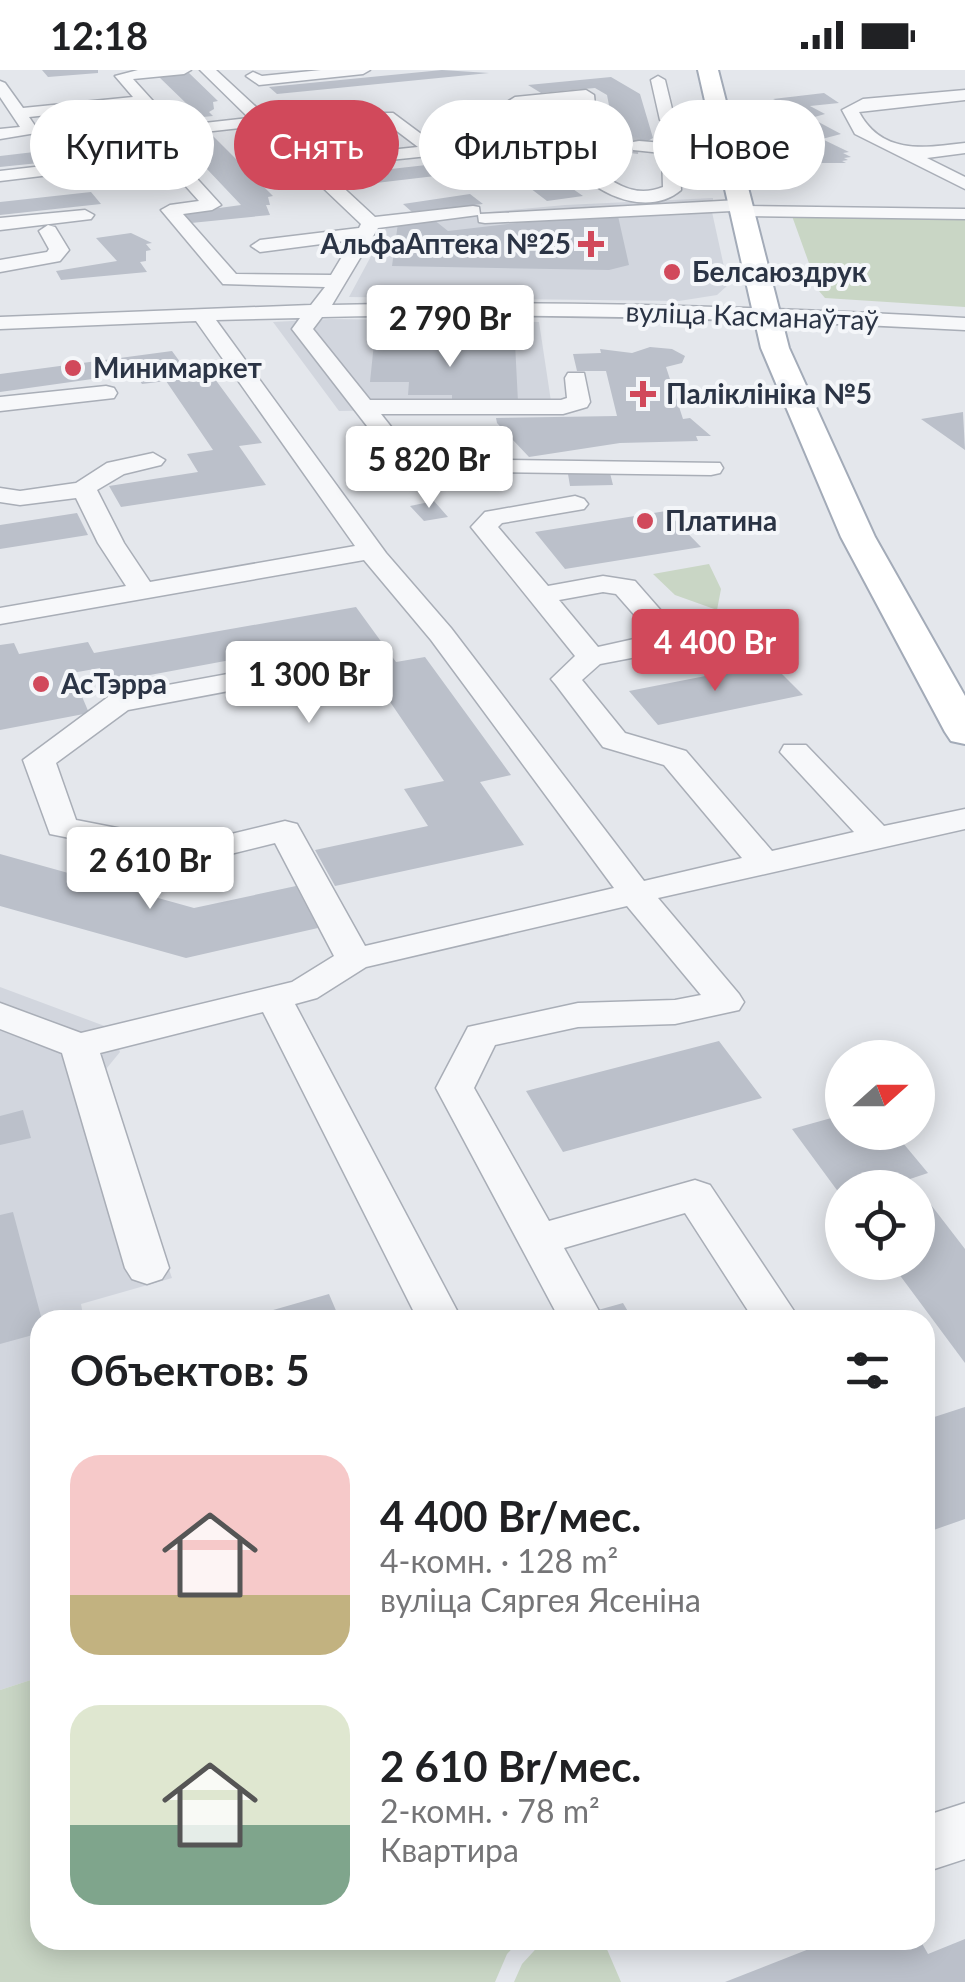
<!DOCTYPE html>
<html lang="ru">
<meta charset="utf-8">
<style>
body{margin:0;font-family:Lato,sans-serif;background:#f6f6f6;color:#202124;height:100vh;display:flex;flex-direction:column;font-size:38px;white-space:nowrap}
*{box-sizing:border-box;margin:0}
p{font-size:32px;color:#757577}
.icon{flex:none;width:55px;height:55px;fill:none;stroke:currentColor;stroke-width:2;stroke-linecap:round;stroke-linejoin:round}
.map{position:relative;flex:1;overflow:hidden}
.drawer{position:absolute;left:30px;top:1240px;width:905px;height:640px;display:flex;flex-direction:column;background:#fff;border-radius:30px;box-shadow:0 5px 25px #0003}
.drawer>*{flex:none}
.banner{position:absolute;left:30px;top:30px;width:905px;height:90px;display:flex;gap:20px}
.needle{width:65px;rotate:69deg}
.buttons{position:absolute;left:825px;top:970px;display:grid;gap:20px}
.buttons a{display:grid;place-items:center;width:110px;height:110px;border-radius:50%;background:#fff;box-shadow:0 5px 25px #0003;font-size:50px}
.price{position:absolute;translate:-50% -85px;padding:0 22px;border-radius:10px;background:#fff;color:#222;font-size:32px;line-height:65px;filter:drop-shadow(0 2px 5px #0008)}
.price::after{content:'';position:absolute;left:50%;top:60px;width:30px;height:22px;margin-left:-15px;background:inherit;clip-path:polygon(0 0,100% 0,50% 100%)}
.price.current{background:#d1495b;color:#fff}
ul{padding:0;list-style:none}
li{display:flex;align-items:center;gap:30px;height:250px;padding:0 40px}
li span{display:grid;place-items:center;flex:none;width:280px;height:200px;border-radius:30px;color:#555}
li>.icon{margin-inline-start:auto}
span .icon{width:120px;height:120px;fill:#fffc;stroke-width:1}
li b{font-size:42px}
h2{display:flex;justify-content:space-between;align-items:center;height:120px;padding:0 40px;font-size:42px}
.pill{padding:0 35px;border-radius:45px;background:#fff;box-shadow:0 5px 25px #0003;font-size:35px;line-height:90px}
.pill.current{background:#d1495b;color:#fff}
.status{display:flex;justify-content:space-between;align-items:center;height:70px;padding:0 50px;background:#fff;direction:ltr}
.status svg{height:28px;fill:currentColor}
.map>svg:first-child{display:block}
</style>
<div class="status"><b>12:18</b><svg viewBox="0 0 49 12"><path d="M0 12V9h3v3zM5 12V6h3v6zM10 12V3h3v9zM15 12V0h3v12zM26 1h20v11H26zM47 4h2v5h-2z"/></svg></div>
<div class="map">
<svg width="965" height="1912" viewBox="0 0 965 1912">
<rect width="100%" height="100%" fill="#e4e7ec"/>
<path fill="#d2d6de" d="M713,128L712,142L728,215L717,225L679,231L349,227L390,151L565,135Z
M331,249L539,252L552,338L339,341L273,252Z
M0,917L110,958L120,982L102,1004L172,1208L81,1234L84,1250H40V1607L0,1620Z"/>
<path fill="#c9d6c5" d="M792,146L965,148V237L825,228L819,221Z
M709,494L721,519L717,540L675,525L653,504Z
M40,1607V1870H520L507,1884L495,1912H0V1620Z
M544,1870H603L621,1912H514L522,1894Z"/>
<path fill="#bbc0ca" d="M42,0H98V3L48,7Z
M442,0L489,3L277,24L269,17Z
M189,3L218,31L213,32L214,39L209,42L213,46L92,58L84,48L190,37L158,6Z
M611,7L640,24L653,68L602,97L550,103L583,126L547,131L501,96L577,88L615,66L607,25L595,18L541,23L528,15Z
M824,23L839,33L810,36L825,44L811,48L841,64L822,69L849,82L843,83L851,87L844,88L848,90L842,91L846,93H821L785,73L806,71L775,54L793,49L767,35L778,31L773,29Z
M484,33L493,39L522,59L488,63L451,36Z
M352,46L374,65L384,73L350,77L318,50Z
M206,59L273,126L268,127L270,135H266L270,145L191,153L183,143L241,135L172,62Z
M60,79L68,90L0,97V86Z
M489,88L503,98L376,113L364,102Z
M91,122L101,134L0,145V132Z
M470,124L483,134L412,142L403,134Z
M586,145L618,146L629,195L609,200L392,196L398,153L433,149L448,161Z
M131,163L152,173L146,174L151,180L146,181V191L140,192L147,202L61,210L56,201L117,191L96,168Z
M374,273H515L518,332H452V325H408L409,312H370Z
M650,277L672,279L685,286L682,293L666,297L683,349L690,348L711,366H696L698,371L620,373L529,387L497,353L496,348L617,346L606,301H577L573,284L601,283L600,279L632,283Z
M172,281L191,307L212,305L262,373L239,376L266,415L121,437L109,416L198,402L187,384L213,380L166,311L142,314L135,303L0,322V304Z
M963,342L965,380L921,349Z
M610,403L613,415L570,416L568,404Z
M434,431L448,447L424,451L410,436Z
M666,441L701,477L565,499L535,462Z
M77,443L88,465L0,479V455Z
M356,537L396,592L425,587L511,705L480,712L524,775L335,816L315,780L428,756L404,719L444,711L367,598L330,605L311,575L107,613L100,598L72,603L89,643L0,660V575L14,573L19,584L88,572L94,583Z
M771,593L803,625L658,655L629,621Z
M0,784L194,838L296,816L318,858L186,888L0,836Z
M719,971L762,1028L563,1082L526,1021Z
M23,1040L31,1068L0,1075V1046Z
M842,1045V1062H874L886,1078L903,1073L928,1103L910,1109L917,1118H842V1127L792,1059Z
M918,1118L965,1179V1293L890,1192H918Z
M13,1142L42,1250L40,1263L0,1274V1145Z
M329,1224L340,1250H242V1249Z
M623,1233L633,1250H596L591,1242Z
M965,1337V1449L925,1463V1350Z
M965,1869V1912H725L832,1870H920L928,1884Z"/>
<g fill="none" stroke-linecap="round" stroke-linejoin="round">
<path stroke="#bfc3cb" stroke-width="16" stroke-dasharray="16 9" stroke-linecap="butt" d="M606,72L639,76"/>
<g stroke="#a9aeb7" stroke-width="3">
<path id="minor" d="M138,0H191L184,4L133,9L153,31L150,34L29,47L38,60L36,63L0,69V59L20,57L0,27V11L5,13L23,38L133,27L115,6Z
M200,0H216L375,147L473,136L479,137L480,144L739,130L748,136L965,139V149L741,146L732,141L485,153L479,152L478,145L378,158L332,235C543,230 754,236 965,248V260C751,249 537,242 322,247L313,259L370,330H561L567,328L565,308L568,303H584L590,332L587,337L563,344H381L407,377L436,389L720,393L723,398L720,403L711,405L424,401L391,387L292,259L300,248L216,250L386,483L451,558L644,811L742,788L664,695L603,677L556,615L551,609L575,586L471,457L485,442L575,426L584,429L588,434L584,439L502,453L498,457L548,516L603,506L635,511L678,560L682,566L668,581L600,594L582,610L625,663L686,681L772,781L854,762L780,682L784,675H806L884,756L965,739V759L658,828L739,924L744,932L739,940L675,954L578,957L495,975L474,1018L549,1151L695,1110L710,1115L800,1250H754L685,1143L564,1178L604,1250H560L436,1018L468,957L578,933L675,930L701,925L627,836L366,897L317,928L295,934L462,1250H418L263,942L100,983L169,1198L162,1209L147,1214L132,1209L125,1198L62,983L0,959V933L81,963L292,912L334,886L275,773L194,793L50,764L23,690L108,627L119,624L277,595L287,598L292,604L287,610L128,640L56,693L76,750L194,773L285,751L297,754L365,876L614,818L431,570L364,490L0,554V538L126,516L98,473L76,428L20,435L0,432V418L20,421L76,413L107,393L153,383L165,390L161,395L124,404L97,420L124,473L150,512L355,476L196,251L0,259V247L311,235L325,217L223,214L161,140L170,135L199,131L141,66V60L249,48ZM258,56L361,154L359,158L260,170L251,176L260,182L352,170L331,205L236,204L183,144L212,140L221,135L159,67ZM603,522L616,524L652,565L598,577L559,530Z
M321,0H370L363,4L259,15L246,6L253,2L262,6Z
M658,6L665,10L673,43L719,44L727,49L719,54L660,50L651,10Z
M586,20L594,25L597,56L583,64L612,69V75L564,72L361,93L353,88L361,83L418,77L381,49V43H393L436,75L561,62L581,54L579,30L528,35L549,55L541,60L507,32L515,27Z
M965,20V30L859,42C882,85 924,78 965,73V83L927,88L965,107V119L855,64L842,40L863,29Z
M639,71L726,78L734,83L726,88L679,84L681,120C653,144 608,130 584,106L599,102C619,117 638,127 663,117L662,83L633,80V72Z
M52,95L58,96V104L0,111V101Z
M85,140L94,145L91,149L0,160V148Z
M48,155L55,157L69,180L60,191L0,202V190L47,182L49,179L39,161Z
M106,316L114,318L117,323L114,328L0,341V327Z
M965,1733V1789L925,1802V1746Z"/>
</g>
<g stroke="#a3abb8" stroke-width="4">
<path id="major" d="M698,0H718L789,278L875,467L965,626V674L951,671L945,662L841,467L761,278Z"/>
</g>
<use href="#minor" fill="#f7f8fa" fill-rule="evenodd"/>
<use href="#major" fill="#fff" fill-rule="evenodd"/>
</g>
<g fill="#d1495b" stroke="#f4f6f9" stroke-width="4">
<path d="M586 159h10v10h10v10h-10v10h-10v-10h-10v-10h10z"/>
<circle cx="672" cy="202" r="10"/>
<circle cx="73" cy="298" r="10"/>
<path d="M638 309h10v10h10v10h-10v10h-10v-10h-10v-10h10z"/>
<circle cx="645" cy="451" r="10"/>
<circle cx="41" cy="614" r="10"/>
</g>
<g text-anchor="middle" stroke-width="8" stroke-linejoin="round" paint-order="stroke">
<g font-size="28" font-weight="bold" fill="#2b3445" stroke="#f4f6f9" text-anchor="start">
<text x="571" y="184" text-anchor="end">АльфаАптека №25</text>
<text x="692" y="212">Белсаюздрук</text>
<text x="93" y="308">Минимаркет</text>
<text x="666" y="334">Паліклініка №5</text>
<text x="665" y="461">Платина</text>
<text x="61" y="624">АсТэрра</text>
</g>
<g font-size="28" fill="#2b3445" stroke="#f4f6f9">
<text transform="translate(752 246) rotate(2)" y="10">вуліца Касманаўтаў</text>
</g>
</g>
</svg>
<div class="buttons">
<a><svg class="needle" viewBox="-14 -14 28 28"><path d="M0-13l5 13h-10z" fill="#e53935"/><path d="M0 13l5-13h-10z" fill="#757577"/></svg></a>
<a><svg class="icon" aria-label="locate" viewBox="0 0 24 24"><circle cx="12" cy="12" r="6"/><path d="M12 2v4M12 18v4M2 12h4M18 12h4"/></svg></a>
</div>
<b class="price" style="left:450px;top:300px">2 790 Br</b>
<b class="price" style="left:429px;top:441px">5 820 Br</b>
<b class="price current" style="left:715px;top:624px">4 400 Br</b>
<b class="price" style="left:309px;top:656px">1 300 Br</b>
<b class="price" style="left:150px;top:842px">2 610 Br</b>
<div class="banner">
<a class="pill">Купить</a>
<a class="pill current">Снять</a>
<a class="pill">Фильтры</a>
<a class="pill">Новое</a>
</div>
<section class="drawer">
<h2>Объектов: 5<svg class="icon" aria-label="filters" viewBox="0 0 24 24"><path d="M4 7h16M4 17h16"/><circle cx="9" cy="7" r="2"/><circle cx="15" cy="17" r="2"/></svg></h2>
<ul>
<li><span style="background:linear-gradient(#f6c9c9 70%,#c2b280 0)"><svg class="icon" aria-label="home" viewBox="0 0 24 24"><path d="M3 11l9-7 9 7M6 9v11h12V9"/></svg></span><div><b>4 400 Br/мес.</b><p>4-комн. · 128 m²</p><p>вуліца Сяргея Ясеніна</p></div></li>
<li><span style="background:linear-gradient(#dfe7d0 60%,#7fa58c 0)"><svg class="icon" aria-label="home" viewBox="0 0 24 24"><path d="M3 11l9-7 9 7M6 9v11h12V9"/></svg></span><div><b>2 610 Br/мес.</b><p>2-комн. · 78 m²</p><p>Квартира</p></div></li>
</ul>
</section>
</div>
